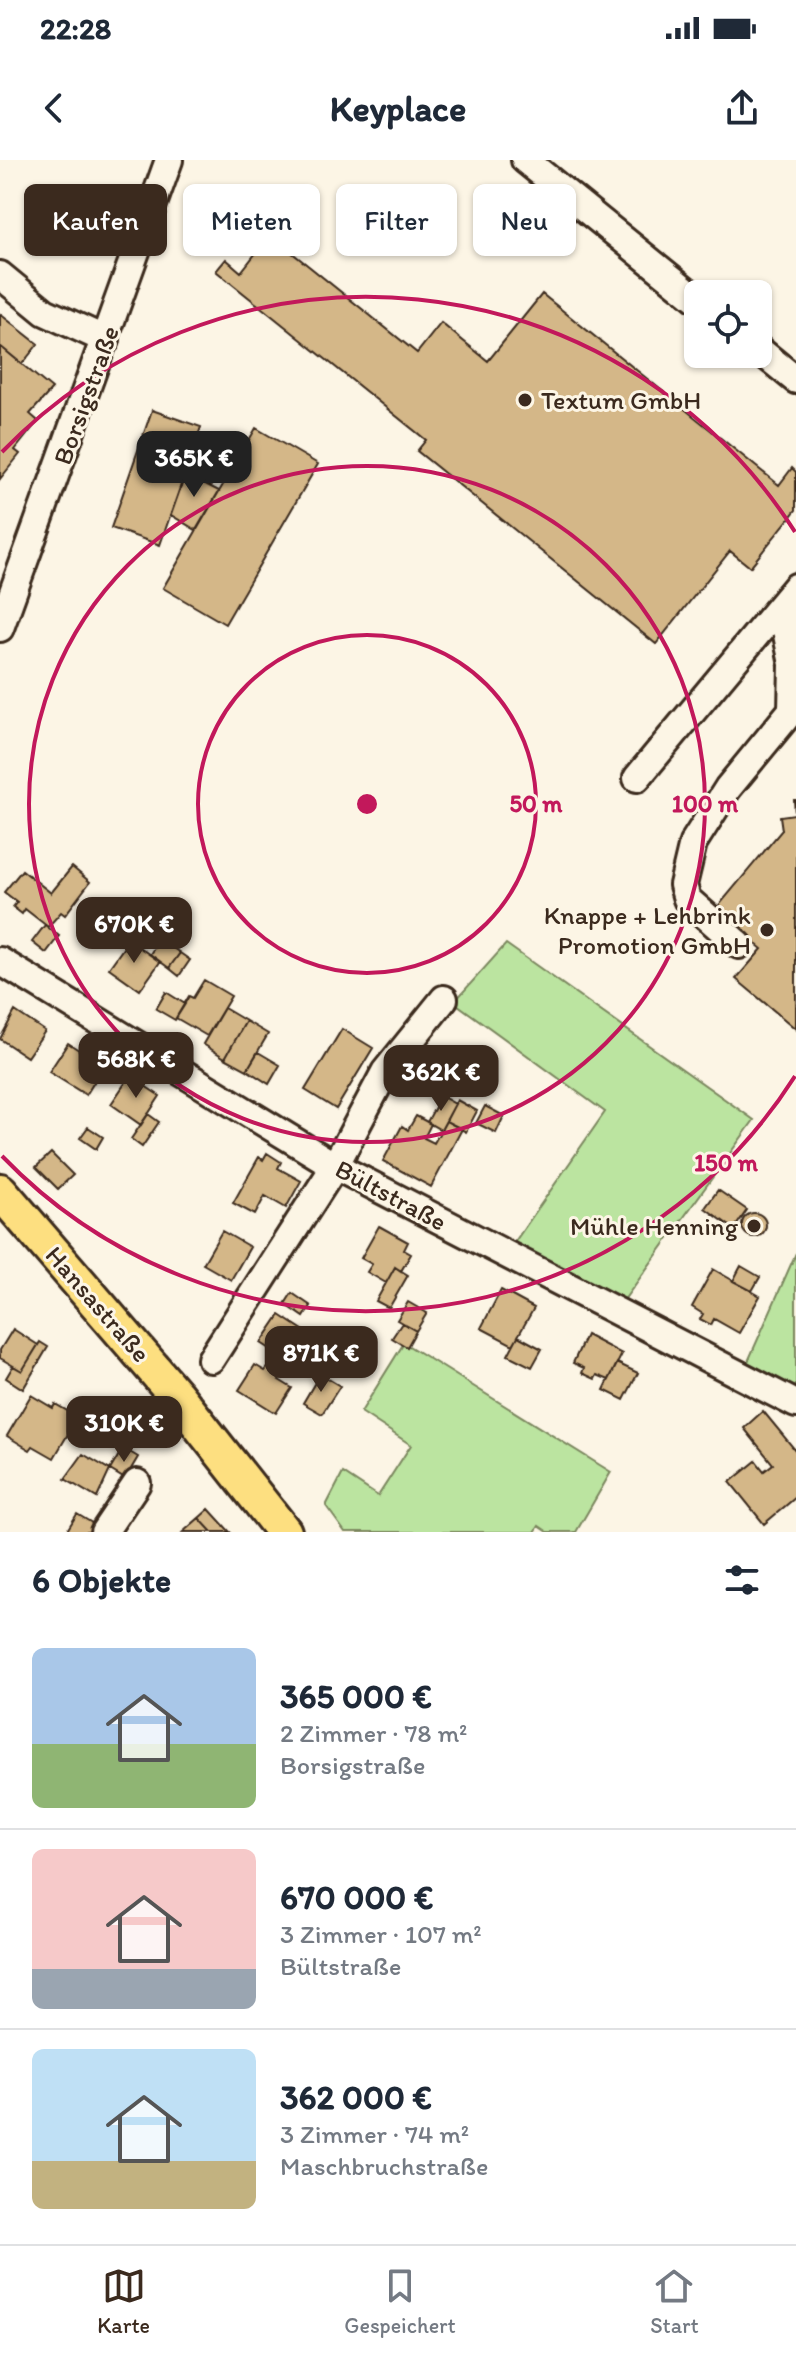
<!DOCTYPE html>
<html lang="de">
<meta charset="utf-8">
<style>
body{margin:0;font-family:Itim,sans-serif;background:#f6f6f7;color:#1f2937;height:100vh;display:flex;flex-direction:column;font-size:30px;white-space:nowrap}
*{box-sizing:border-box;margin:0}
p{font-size:26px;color:#747a83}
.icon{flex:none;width:44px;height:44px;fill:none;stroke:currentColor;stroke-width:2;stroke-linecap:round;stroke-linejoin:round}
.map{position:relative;height:1372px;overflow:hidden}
.sheet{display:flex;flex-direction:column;background:#fff;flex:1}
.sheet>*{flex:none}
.banner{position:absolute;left:24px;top:24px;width:748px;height:72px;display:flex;gap:16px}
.tools{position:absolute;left:684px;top:120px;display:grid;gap:16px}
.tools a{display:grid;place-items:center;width:88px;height:88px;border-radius:12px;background:#fff;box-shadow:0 2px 6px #0004;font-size:40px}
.price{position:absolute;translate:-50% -68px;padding:0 18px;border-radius:16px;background:#3b2a1e;color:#fff;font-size:26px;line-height:52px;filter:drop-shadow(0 2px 4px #0008)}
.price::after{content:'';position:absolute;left:50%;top:48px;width:24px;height:18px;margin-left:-12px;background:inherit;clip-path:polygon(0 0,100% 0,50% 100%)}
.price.active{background:#222;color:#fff}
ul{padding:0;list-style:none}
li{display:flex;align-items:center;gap:24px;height:200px;padding:0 32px}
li+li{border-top:2px solid #e0e1e3}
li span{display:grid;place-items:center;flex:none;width:224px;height:160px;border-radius:12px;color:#555}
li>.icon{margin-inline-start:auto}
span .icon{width:96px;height:96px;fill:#fffc;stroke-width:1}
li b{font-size:34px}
h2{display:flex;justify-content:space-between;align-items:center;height:96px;padding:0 32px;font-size:34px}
.chip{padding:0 28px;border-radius:12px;background:#fff;box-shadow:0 2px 6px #0004;font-size:28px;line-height:72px}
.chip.active{background:#3b2a1e;color:#fff}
.status{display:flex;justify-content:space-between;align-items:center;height:56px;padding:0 40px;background:#fff;direction:ltr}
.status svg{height:22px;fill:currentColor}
header{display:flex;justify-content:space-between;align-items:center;height:104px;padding:0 32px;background:#fff;font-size:36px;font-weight:700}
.tabs{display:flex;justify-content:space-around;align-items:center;height:112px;border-top:2px solid #e0e1e3;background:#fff;font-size:22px;color:#747a83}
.tabs a{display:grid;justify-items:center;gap:4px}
.tabs .active{color:#3b2a1e}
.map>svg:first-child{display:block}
</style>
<div class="status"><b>22:28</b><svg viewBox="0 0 49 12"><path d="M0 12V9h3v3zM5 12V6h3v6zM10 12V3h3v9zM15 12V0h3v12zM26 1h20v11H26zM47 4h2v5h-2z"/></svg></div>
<header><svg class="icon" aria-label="back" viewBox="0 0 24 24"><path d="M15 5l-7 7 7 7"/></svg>Keyplace<svg class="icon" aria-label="share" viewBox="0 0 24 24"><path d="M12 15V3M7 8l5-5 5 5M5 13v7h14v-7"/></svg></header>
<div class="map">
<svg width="796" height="1372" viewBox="0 0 796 1372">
<rect width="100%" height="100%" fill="#fcf5e5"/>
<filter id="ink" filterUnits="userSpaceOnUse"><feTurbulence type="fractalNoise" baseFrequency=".0125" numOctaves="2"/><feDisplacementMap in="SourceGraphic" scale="16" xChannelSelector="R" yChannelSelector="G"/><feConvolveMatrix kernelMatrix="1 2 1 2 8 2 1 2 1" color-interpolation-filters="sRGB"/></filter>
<g filter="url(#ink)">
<path fill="#bbe4a0" stroke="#7b875f" stroke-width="2" d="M506,784L754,960L624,1140L514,1083L605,952L454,842Z
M796,1093V1230L746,1206Z
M404,1183L611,1312L576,1372H548L539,1366L535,1372H345L326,1346L343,1313L378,1336L411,1285L361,1252Z"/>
<path fill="#d4b788" stroke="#3b2a1e" stroke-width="2" d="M270,75L417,193L441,163L488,201L542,134L779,325L792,308L796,312V350L750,407L730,391L656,484L417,291L426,280L216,111L226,99L241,112Z
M0,154L38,184L22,204L0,186Z
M0,186L52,229L30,254L38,261L15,290L20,294L0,319Z
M152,250L201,267L160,385L111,368Z
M256,268L318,304L225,464L163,428Z
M188,307L205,314L201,322L219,331L196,370L171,355Z
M794,640H796V869L736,819L762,789L715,750L782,670L780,656L795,654Z
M72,707L90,722L65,755L61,752L48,767L25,749L22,754L13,747L17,742L4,732L22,710L51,733Z
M45,765L59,776L46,793L32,782Z
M160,779L180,793L169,808L150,794Z
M129,780L160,802L140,830L109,808Z
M180,793L190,800L179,816L169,808Z
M204,820L231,836L207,876L176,858L189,836L193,838Z
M166,832L185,844L175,860L156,849Z
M224,848L246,861L225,898L203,884Z
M15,851L45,871L27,897L0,879Z
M246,861L268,874L247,910L225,898Z
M342,869L373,888L336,949L305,930Z
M68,883L104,906L86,935L49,912Z
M258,892L280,905L269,924L247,910Z
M130,916L160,936L141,965L111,944Z
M441,936L455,944L441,970L427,962Z
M457,940L477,951L466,972L446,961Z
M485,946L504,956L496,973L476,963Z
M148,954L159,962L142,987L131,979Z
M416,956L431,964L424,978L434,983L446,961L462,969L431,1027L383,1001L402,966L408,970Z
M88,967L103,977L96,989L80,978Z
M51,993L73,1015L58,1029L36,1007Z
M267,993L281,1002L278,1008L301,1021L286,1048L265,1036L255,1055L233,1043L259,997L263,1000Z
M718,1030L747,1050L734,1069L705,1048Z
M742 1065a12 12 0 1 1 24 0a12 12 0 1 1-24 0Z
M379,1066L408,1082L404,1090L411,1094L401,1111L395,1107L386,1123L367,1112L372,1104L361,1098Z
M222,1071L250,1087L231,1120L203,1104Z
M741,1106L760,1117L752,1131L733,1121Z
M395,1107L408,1115L389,1148L376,1141Z
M713,1109L760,1136L739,1173L714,1159L711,1165L700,1159L703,1154L692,1147Z
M501,1130L534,1148L513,1185L481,1168Z
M292,1133L311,1146L304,1157L285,1144Z
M408,1142L427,1153L416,1171L397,1160Z
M280,1155L312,1176L309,1180L322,1188L306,1212L261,1183Z
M402,1163L416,1171L407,1187L392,1178Z
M13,1169L38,1185L22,1211L0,1198V1190Z
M586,1175L622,1194L609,1220L597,1215L595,1219L582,1213L584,1208L573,1203Z
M518,1176L542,1189L532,1207L508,1195Z
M40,1182L48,1187L23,1229L6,1218L13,1206L22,1211Z
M617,1203L638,1213L624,1240L604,1230Z
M255,1205L265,1211L269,1206L282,1215L279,1220L292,1228L276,1253L239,1230Z
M320,1214L340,1226L322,1254L303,1243Z
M31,1235L53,1248L55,1244L78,1257L54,1298L33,1286L30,1290L7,1276Z
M763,1251L796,1291V1337L764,1364L730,1322L756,1301L764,1311L773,1304L744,1268Z
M123,1288L138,1297L125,1319L110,1310Z
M83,1294L110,1310L97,1338L65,1319Z
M209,1349L230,1372H212L199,1358Z
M77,1354L97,1366L93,1372H66Z
M199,1358L212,1372H183Z"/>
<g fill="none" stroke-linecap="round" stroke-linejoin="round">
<g stroke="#3b2a1e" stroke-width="32">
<path id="minor" d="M525,0L698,140
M0,115L45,152L106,180
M758,189L796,220
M0,468L169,0
M637,618L796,427
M739,785L687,739L683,725L693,683L728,628L792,550L793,504L781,445
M0,801L335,1006L796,1244
M211,1199L335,1006L385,912L444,839
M104,1372L137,1323"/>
</g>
<g stroke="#3b2a1e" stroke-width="40">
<path id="major" d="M0,1031L176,1235L284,1372"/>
</g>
<use href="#minor" stroke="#fcf5e5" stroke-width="26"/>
<use href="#major" stroke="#fddf80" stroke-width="34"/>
</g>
</g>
<g fill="none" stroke="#c2185b" stroke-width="4">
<circle cx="367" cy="644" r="169"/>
<circle cx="367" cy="644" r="338"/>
<path d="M795 916A507 507 0 0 1 2 996M2 292A507 507 0 0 1 795 372"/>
</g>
<g fill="#3b2a1e" stroke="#fcf5e5" stroke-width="3">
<circle cx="525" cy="240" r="8"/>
<circle cx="767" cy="770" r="8"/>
<circle cx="754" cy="1066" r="8"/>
</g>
<g text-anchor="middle" stroke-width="6" stroke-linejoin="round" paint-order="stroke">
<g font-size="26" fill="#3b2a1e" stroke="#fcf5e5">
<text transform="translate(86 235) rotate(-70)" y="9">Borsigstraße</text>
<text transform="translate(391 1035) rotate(28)" y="9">Bültstraße</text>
<text transform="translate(98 1144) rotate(49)" y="9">Hansastraße</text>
</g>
<g font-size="26" fill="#3b2a1e" stroke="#fcf5e5" text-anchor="end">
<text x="541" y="249" text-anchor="start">Textum GmbH</text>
<text x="751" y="764">Knappe + Lehbrink<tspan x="751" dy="30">Promotion GmbH</tspan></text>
<text x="738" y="1075">Mühle Henning</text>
</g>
</g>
<circle cx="367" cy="644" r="12" fill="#c2185b" stroke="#fcf5e5" stroke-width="4"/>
<g font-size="24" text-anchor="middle" font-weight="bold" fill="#c2185b" stroke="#fcf5e5" stroke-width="6" stroke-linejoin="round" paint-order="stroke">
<text x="536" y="652">50 m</text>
<text x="705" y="652">100 m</text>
<text x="726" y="1011">150 m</text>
</g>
</svg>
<div class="tools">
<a><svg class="icon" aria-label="locate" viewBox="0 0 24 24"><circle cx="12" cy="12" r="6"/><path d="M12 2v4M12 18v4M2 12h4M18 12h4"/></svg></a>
</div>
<b class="price active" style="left:194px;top:339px">365K €</b>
<b class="price" style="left:134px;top:805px">670K €</b>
<b class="price" style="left:136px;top:940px">568K €</b>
<b class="price" style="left:441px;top:953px">362K €</b>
<b class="price" style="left:321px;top:1234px">871K €</b>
<b class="price" style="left:124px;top:1304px">310K €</b>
<div class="banner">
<a class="chip active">Kaufen</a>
<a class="chip">Mieten</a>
<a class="chip">Filter</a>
<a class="chip">Neu</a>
</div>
</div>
<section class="sheet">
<h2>6 Objekte<svg class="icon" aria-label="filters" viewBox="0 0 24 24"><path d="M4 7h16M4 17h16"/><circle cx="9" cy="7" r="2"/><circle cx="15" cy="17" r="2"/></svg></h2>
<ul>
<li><span style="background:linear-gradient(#a9c7e8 60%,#8fb573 0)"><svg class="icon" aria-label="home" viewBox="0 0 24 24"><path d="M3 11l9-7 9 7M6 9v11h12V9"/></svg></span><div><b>365 000 €</b><p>2 Zimmer · 78 m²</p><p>Borsigstraße</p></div></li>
<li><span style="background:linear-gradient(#f6c9c9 75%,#9aa5b1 0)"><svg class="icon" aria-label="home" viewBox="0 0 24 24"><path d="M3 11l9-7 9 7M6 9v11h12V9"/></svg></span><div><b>670 000 €</b><p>3 Zimmer · 107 m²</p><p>Bültstraße</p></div></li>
<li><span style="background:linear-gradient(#bfe0f5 70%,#c2b280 0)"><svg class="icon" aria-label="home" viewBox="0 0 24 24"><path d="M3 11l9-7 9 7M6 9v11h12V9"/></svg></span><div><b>362 000 €</b><p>3 Zimmer · 74 m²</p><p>Maschbruchstraße</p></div></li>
</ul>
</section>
<nav class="tabs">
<a class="active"><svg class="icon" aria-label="map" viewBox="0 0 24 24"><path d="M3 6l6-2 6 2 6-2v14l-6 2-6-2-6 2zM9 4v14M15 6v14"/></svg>Karte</a>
<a><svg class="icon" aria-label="saved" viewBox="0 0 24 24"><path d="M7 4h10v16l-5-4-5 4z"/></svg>Gespeichert</a>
<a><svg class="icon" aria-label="home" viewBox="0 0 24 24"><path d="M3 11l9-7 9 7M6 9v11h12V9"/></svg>Start</a>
</nav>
